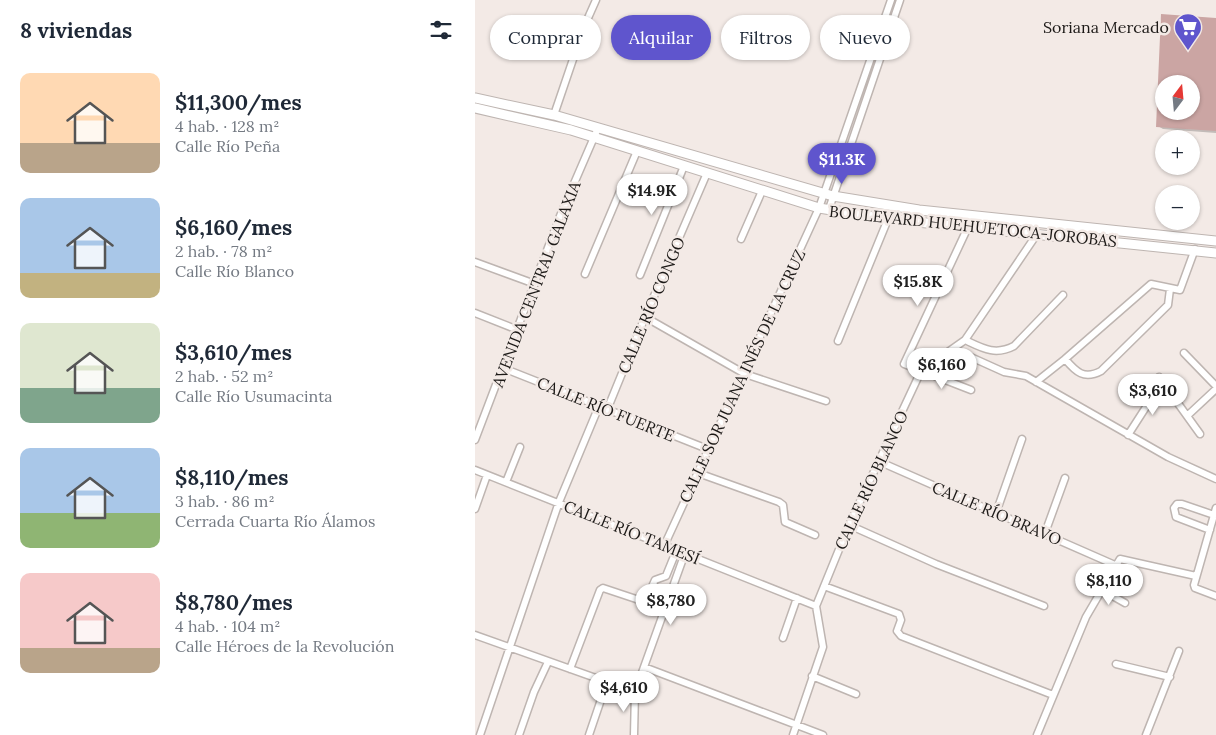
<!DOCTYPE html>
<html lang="es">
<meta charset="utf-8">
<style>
body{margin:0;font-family:Lora,serif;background:#f2f2f3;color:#1f2937;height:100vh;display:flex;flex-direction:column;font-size:19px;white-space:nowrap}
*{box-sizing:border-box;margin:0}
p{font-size:16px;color:#747a83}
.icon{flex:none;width:28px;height:28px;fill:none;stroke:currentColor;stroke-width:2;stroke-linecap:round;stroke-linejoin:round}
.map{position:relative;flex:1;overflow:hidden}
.panel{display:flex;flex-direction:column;background:#fff;width:475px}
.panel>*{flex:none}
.top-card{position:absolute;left:15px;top:15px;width:475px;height:45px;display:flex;gap:10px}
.needle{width:32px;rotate:16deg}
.buttons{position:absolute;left:680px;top:75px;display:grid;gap:10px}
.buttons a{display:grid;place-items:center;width:45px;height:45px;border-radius:50%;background:#fff;box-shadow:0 1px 4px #0004;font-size:25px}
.price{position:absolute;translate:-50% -42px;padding:0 11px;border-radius:18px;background:#fff;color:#222;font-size:16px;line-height:32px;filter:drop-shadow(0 1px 2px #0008)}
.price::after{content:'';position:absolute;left:50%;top:30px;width:15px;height:11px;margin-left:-8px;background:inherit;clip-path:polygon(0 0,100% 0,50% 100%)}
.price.current{background:#5f55cd;color:#fff}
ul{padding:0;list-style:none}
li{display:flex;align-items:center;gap:15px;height:125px;padding:0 20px}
li span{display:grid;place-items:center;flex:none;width:140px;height:100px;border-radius:10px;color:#555}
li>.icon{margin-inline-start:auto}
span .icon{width:60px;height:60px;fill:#fffc;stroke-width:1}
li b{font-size:21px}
h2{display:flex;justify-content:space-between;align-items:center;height:60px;padding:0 20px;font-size:21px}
.chip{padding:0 18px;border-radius:22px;background:#fff;box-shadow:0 1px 4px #0004;font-size:18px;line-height:45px}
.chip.current{background:#5f55cd;color:#fff}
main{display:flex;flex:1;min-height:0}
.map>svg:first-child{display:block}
</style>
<main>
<section class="panel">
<h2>8 viviendas<svg class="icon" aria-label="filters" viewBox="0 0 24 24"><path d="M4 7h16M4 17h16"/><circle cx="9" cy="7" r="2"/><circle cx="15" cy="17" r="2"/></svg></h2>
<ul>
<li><span style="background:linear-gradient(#ffd9b3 70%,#b9a48a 0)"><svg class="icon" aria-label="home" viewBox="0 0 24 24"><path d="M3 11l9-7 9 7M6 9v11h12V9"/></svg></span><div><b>$11,300/mes</b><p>4 hab. · 128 m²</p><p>Calle Río Peña</p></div></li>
<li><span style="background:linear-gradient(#a9c7e8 75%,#c2b280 0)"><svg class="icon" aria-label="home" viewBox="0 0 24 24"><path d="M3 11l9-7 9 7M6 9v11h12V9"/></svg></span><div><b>$6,160/mes</b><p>2 hab. · 78 m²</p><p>Calle Río Blanco</p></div></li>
<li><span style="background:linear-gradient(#dfe7d0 65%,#7fa58c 0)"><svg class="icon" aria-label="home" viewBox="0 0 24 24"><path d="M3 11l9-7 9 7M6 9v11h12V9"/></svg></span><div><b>$3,610/mes</b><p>2 hab. · 52 m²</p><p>Calle Río Usumacinta</p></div></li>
<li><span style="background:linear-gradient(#a9c7e8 65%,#8fb573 0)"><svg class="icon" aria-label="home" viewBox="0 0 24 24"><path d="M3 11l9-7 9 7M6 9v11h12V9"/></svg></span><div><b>$8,110/mes</b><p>3 hab. · 86 m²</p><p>Cerrada Cuarta Río Álamos</p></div></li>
<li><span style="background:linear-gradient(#f6c9c9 75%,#b9a48a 0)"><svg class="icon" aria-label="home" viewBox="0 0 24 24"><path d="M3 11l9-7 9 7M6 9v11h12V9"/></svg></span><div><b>$8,780/mes</b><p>4 hab. · 104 m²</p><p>Calle Héroes de la Revolución</p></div></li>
</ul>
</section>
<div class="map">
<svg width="741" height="735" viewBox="0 0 741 735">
<rect width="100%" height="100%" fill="#f3eae6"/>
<path fill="#0003" fill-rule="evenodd" d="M687,15L741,19V133L688,129L683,126ZM689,84H716V111H689Z"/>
<path fill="#cba5a3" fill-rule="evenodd" d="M686,14L741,18V131L681,127ZM689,84H716V111H689Z"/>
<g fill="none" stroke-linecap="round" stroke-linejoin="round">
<g stroke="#beb5b1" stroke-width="9">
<path id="street" d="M79,115L109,27L121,0
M354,209L425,0
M493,227L429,364L496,390
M266,239L287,191
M0,262L60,284
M110,274L162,151
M165,275L209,166
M695,289L693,305L626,371C609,380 601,372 590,359L676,284L705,290L720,249
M0,313L43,330
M170,317L270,374L351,401
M490,340C507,348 520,356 539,346L588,295
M363,341L413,219
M478,349L529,372L551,376L693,457L741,479
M709,353L741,386
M28,368L235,450
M684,377L725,434
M561,382L590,359
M132,410L170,317L232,173
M712,416L741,389
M653,435L671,407L692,388
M0,440L85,216L123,128
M403,461L640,565
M0,470L341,606
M223,473L304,502L308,505L310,522L340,535
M31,482L45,447
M741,508L719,585L720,588L741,596
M0,509L12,475
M521,513L547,439
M374,525L461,564L569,606
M735,530L701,517L699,508L702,504H707L739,515
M570,533L590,478
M190,544L344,208L416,0
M349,586L424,614L426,620L422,631L426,636L578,695
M627,590L650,603
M170,602L180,580L191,576L202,549
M0,635L160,692
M308,638L322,598
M641,664L695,677
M169,667L348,735
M95,669L125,590L128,588L191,609
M337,676L381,694
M5,735L84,502L124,406
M44,735L59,692L73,662
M114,735L132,682
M159,735L160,692L210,553
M318,735L348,647L341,606L374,525L446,371L490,340L562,234
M562,735L611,617L645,559L721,576
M671,735L704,651"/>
</g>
<g stroke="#beb5b1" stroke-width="11">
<path id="secondary" d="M0,98L79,115L358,196L444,210L741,241
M0,108L96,130L344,208L413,219L741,253"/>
</g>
<use href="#street" stroke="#fff" stroke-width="6"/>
<use href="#secondary" stroke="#fff" stroke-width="9"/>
</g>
<defs>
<g id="supermarket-pin" transform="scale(1.4375)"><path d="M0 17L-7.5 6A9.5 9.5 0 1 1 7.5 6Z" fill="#5f55cd" stroke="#f3eae6"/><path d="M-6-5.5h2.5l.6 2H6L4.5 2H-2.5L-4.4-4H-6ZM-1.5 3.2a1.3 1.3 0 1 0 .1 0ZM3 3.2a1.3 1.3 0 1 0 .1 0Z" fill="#fff"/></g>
</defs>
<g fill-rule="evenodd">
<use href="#supermarket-pin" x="713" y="27"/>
</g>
<g text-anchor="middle" stroke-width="5" stroke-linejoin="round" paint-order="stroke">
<g font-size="16" fill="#1c1917" stroke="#f3eae6" text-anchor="end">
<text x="694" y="33">Soriana Mercado</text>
</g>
<g font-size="16" fill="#1c1917" stroke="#f3eae6">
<text transform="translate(498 226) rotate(6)" y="6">BOULEVARD HUEHUETOCA-JOROBAS</text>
<text transform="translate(61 284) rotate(-69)" y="6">AVENIDA CENTRAL GALAXIA</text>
<text transform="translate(176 305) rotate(-67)" y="6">CALLE RÍO CONGO</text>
<text transform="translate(267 376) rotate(-65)" y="6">CALLE SOR JUANA INÉS DE LA CRUZ</text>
<text transform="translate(131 409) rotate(22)" y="6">CALLE RÍO FUERTE</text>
<text transform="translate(396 480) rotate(-65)" y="6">CALLE RÍO BLANCO</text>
<text transform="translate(522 513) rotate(23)" y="6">CALLE RÍO BRAVO</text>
<text transform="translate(157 532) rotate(22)" y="6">CALLE RÍO TAMESÍ</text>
</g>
</g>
</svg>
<div class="buttons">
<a><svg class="needle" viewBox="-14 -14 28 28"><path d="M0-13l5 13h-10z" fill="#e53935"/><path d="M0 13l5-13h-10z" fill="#747a83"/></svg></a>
<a>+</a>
<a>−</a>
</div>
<b class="price current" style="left:367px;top:185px">$11.3K</b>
<b class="price" style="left:177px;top:216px">$14.9K</b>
<b class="price" style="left:443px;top:307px">$15.8K</b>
<b class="price" style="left:467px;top:390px">$6,160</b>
<b class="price" style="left:678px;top:416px">$3,610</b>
<b class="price" style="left:634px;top:606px">$8,110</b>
<b class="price" style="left:196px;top:626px">$8,780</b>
<b class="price" style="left:149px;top:713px">$4,610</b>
<div class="top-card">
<a class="chip">Comprar</a>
<a class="chip current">Alquilar</a>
<a class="chip">Filtros</a>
<a class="chip">Nuevo</a>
</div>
</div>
</main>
